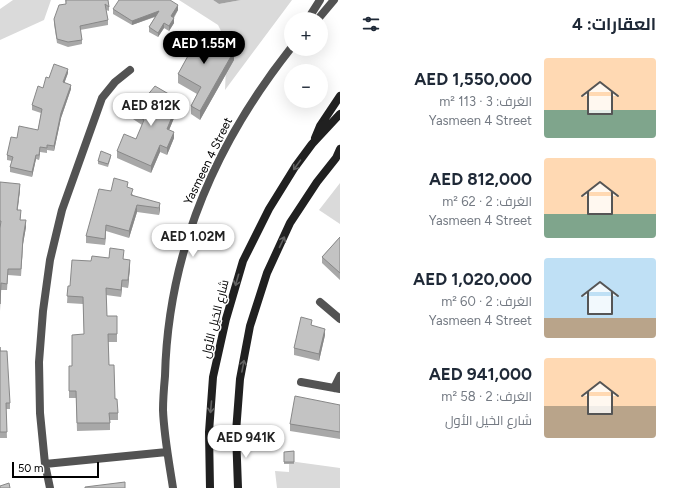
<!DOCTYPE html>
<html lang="ar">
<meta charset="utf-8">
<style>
body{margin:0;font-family:Figtree,Cairo,sans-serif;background:#f6f6f7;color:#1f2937;direction:rtl;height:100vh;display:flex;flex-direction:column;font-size:15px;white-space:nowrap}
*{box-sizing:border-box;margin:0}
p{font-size:13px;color:#747a83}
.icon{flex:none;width:22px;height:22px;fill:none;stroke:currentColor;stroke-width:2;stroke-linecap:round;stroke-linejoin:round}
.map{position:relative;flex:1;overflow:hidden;direction:ltr}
.drawer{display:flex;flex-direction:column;background:#fff;width:336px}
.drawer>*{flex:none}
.tools{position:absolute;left:284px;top:12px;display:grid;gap:8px}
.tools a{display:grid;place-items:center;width:44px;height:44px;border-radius:50%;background:#fff;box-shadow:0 4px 16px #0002;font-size:20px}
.scale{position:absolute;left:12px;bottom:10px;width:87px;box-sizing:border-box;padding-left:4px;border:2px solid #000;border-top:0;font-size:11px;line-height:14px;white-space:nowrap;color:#000;-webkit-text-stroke:3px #fff;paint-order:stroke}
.price{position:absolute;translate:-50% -34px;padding:0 9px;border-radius:14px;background:#fff;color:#222;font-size:13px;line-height:26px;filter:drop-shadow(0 1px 2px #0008)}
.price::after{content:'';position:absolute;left:50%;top:24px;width:12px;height:9px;margin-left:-6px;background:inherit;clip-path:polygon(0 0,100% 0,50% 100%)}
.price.selected{background:#000;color:#fff}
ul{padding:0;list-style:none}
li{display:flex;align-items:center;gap:12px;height:100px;padding:0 20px}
li span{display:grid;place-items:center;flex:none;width:112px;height:80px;border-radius:4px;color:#555}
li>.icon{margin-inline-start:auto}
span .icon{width:48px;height:48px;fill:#fffc;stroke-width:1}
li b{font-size:17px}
h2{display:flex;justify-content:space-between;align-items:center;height:48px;padding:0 20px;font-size:17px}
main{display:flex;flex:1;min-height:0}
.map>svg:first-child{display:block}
</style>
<main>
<section class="drawer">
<h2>العقارات: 4<svg class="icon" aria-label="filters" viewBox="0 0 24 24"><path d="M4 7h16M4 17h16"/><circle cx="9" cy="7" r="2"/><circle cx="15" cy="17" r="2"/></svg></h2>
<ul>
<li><span style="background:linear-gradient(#ffd9b3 65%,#7fa58c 0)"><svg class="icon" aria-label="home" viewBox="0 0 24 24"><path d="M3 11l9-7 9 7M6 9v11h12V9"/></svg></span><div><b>AED 1,550,000</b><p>الغرف: 3 · 113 m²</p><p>Yasmeen 4 Street</p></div></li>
<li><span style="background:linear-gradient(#ffd9b3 70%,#7fa58c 0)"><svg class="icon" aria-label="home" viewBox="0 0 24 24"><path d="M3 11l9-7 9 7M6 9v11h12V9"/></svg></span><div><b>AED 812,000</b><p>الغرف: 2 · 62 m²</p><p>Yasmeen 4 Street</p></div></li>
<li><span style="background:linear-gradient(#bfe0f5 75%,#b9a48a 0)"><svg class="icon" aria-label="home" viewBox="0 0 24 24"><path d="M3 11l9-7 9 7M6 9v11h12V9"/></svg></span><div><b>AED 1,020,000</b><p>الغرف: 2 · 60 m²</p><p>Yasmeen 4 Street</p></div></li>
<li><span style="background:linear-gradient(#ffd9b3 60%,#b9a48a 0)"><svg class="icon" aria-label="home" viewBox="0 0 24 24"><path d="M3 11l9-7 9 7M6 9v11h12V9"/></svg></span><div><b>AED 941,000</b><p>الغرف: 2 · 58 m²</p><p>شارع الخيل الأول</p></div></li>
</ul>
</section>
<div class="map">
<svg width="340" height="488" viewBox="0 0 340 488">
<rect width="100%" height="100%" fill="#fff"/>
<path fill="#dadada" d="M13,0H51L44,20L0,40V9Z
M179,0H213L219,4L241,0H292L225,90L227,43L218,25Z
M340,183V224L319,210Z
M289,461L340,468V488H277L275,471L289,472Z"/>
<path fill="#a1a1a1" d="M213,0H241L219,4Z"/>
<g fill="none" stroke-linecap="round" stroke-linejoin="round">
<path stroke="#535353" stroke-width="8" d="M308,19L320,0
M318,19L334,0
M320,302L340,319
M301,382L340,389
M334,388L340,376
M45,464L167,452
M50,488L45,464L40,413L39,362L43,311L50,260L62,210L102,98L115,82L130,70
M173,488C169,462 164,436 163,410C163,399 164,387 165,376C168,254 215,144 291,48"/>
<path stroke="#202020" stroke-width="8" d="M315,138L320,126L340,96
M210,488L209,432L213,377L226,319L243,261L269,209L295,167L312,144L340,114
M238,488L236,432L240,379L250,326L267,273L290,223L317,182L336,158L340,149"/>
</g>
<path fill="#a8a8a8" d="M65,0H108L109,7V11L106,10L108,20V25L80,30L82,40V44L68,47L57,43L54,24V19L66,4Z
M113,9L178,10L174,18V23L169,31L164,28L158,37L149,32V27L155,17L132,25L113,14Z
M181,45L234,60L200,120L191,114V106L197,94L178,83V74L187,58V57L181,53Z
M68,73L64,83L71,89L61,118L54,151L47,150V153L40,152L39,160L36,159L32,177L10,172V167L12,161L7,160V155L17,138L38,130L41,113L32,110V105L49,78Z
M146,97L179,106L169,130L174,138L167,155L160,152L151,173L117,158V151L136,139L142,125L133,119V113Z
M111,157L108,167L98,164V161Z
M0,182L20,190L17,210L21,217L20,220L26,227L23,244L21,276L8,275L7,290H1L0,311Z
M128,187L133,195L160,209L159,215L137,212L129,238L106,231L105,245L86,243V236L111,191Z
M340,237V280L322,263V257Z
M109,258L124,259L130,267L128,288L122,287L121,297L106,295L107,316L117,334V342H108L109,365L118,413V420H110V430L77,431L76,398H69V366H72L84,334L83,304L67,303L68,286H70L91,261Z
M312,326L325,335L319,361L294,355V348Z
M0,347L10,403V409H6L7,438H0Z
M340,405V439L290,431V424Z
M294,451V464H284V452Z"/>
<path fill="#888" d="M178,5V10L171,21V16Z
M159,11V15L132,25V21Z
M174,18V23L169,31V26Z
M164,23V28L158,37V33Z
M234,51V60L200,120V111Z
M68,69V73L63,87V82Z
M71,85V89L61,118L54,151V146L61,113Z
M179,100V106L167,135V129Z
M174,132V138L167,155V148Z
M160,145V152L151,173V166Z
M40,147V152L39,160V155Z
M36,155V159L32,177V172Z
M20,184V190L17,216V210Z
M160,203V209L159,215V208Z
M137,205V212L129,238V231Z
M26,220V227L23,244L21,276L23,238Z
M106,225V231L105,245V239Z
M130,260V267L128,288V280Z
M122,280V287L121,297V290Z
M325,329V335L319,361V354Z"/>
<path fill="#c3c3c3" stroke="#888" d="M66,0H108L109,7L105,4L108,20L80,26L82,40L68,42L57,39L54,19L59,5L66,4Z
M119,0H170L178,5L171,16L174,18L169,26L164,23L158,33L149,27L159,11L132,21L113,9Z
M198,31L234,51L200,111L191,106L201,87L178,74L189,54L187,52L188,49L181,45L187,35L194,39Z
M54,64L68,69L63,82L71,85L61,113L54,146L47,145V148L40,147L39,155H36L32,172L10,167L13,157L7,155L11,137L17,138L19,126L38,130L42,109L32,105L38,86L43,88L46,77L49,78Z
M155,86L179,100L167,129L174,132L167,148L160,145L151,166L117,151L124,134L136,139L144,120L133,113L144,95L146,97Z
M101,151L111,155L108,164L98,161Z
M114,178L128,182L127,187L133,189L131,195L160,203L159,208L137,205L129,231L106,225L105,239L86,236L99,189L111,191Z
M0,182L20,184L17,210H21L20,220H26L23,238L21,269H8L7,284L1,283L0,304V228L1,221H0Z
M340,237V273L322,257Z
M110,248L124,250L123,259L130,260L128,280H122L121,290L106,288L107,316H117V334H108L109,365H114L115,399H117L118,413H109L110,423H77L76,391H69V366H72V335L84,334L83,297L67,296L68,286H70L72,260L91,261L92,256L109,258Z
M301,317L312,320L311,325L325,329L319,354L294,348Z
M0,347V351H7L10,403H6L7,432H0Z
M295,396L340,405V432L290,424Z
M294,451V462H284V452Z
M125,482V488H85V487Z
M9,483L10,488H0V486Z"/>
<defs><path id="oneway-shaft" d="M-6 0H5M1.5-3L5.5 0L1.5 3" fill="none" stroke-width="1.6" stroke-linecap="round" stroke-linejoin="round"/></defs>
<g stroke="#636363">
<use href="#oneway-shaft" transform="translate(297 165) rotate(126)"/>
<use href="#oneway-shaft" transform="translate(282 242) rotate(-65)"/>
<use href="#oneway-shaft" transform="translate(237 280) rotate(106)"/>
<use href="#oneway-shaft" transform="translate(243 366) rotate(-79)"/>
<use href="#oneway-shaft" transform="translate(211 407) rotate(95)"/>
</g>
<g text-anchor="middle" stroke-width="3" stroke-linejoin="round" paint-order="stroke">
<g font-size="12" fill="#000" stroke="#fff">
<text transform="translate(208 161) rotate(-64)" y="4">Yasmeen 4 Street</text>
<text transform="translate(215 319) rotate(-76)" y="4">شارع الخيل الأول</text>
</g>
</g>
</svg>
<div class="tools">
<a>+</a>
<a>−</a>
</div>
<div class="scale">50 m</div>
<b class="price selected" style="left:204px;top:65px">AED 1.55M</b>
<b class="price" style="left:151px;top:127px">AED 812K</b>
<b class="price" style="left:193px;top:258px">AED 1.02M</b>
<b class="price" style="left:246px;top:459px">AED 941K</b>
</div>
</main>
